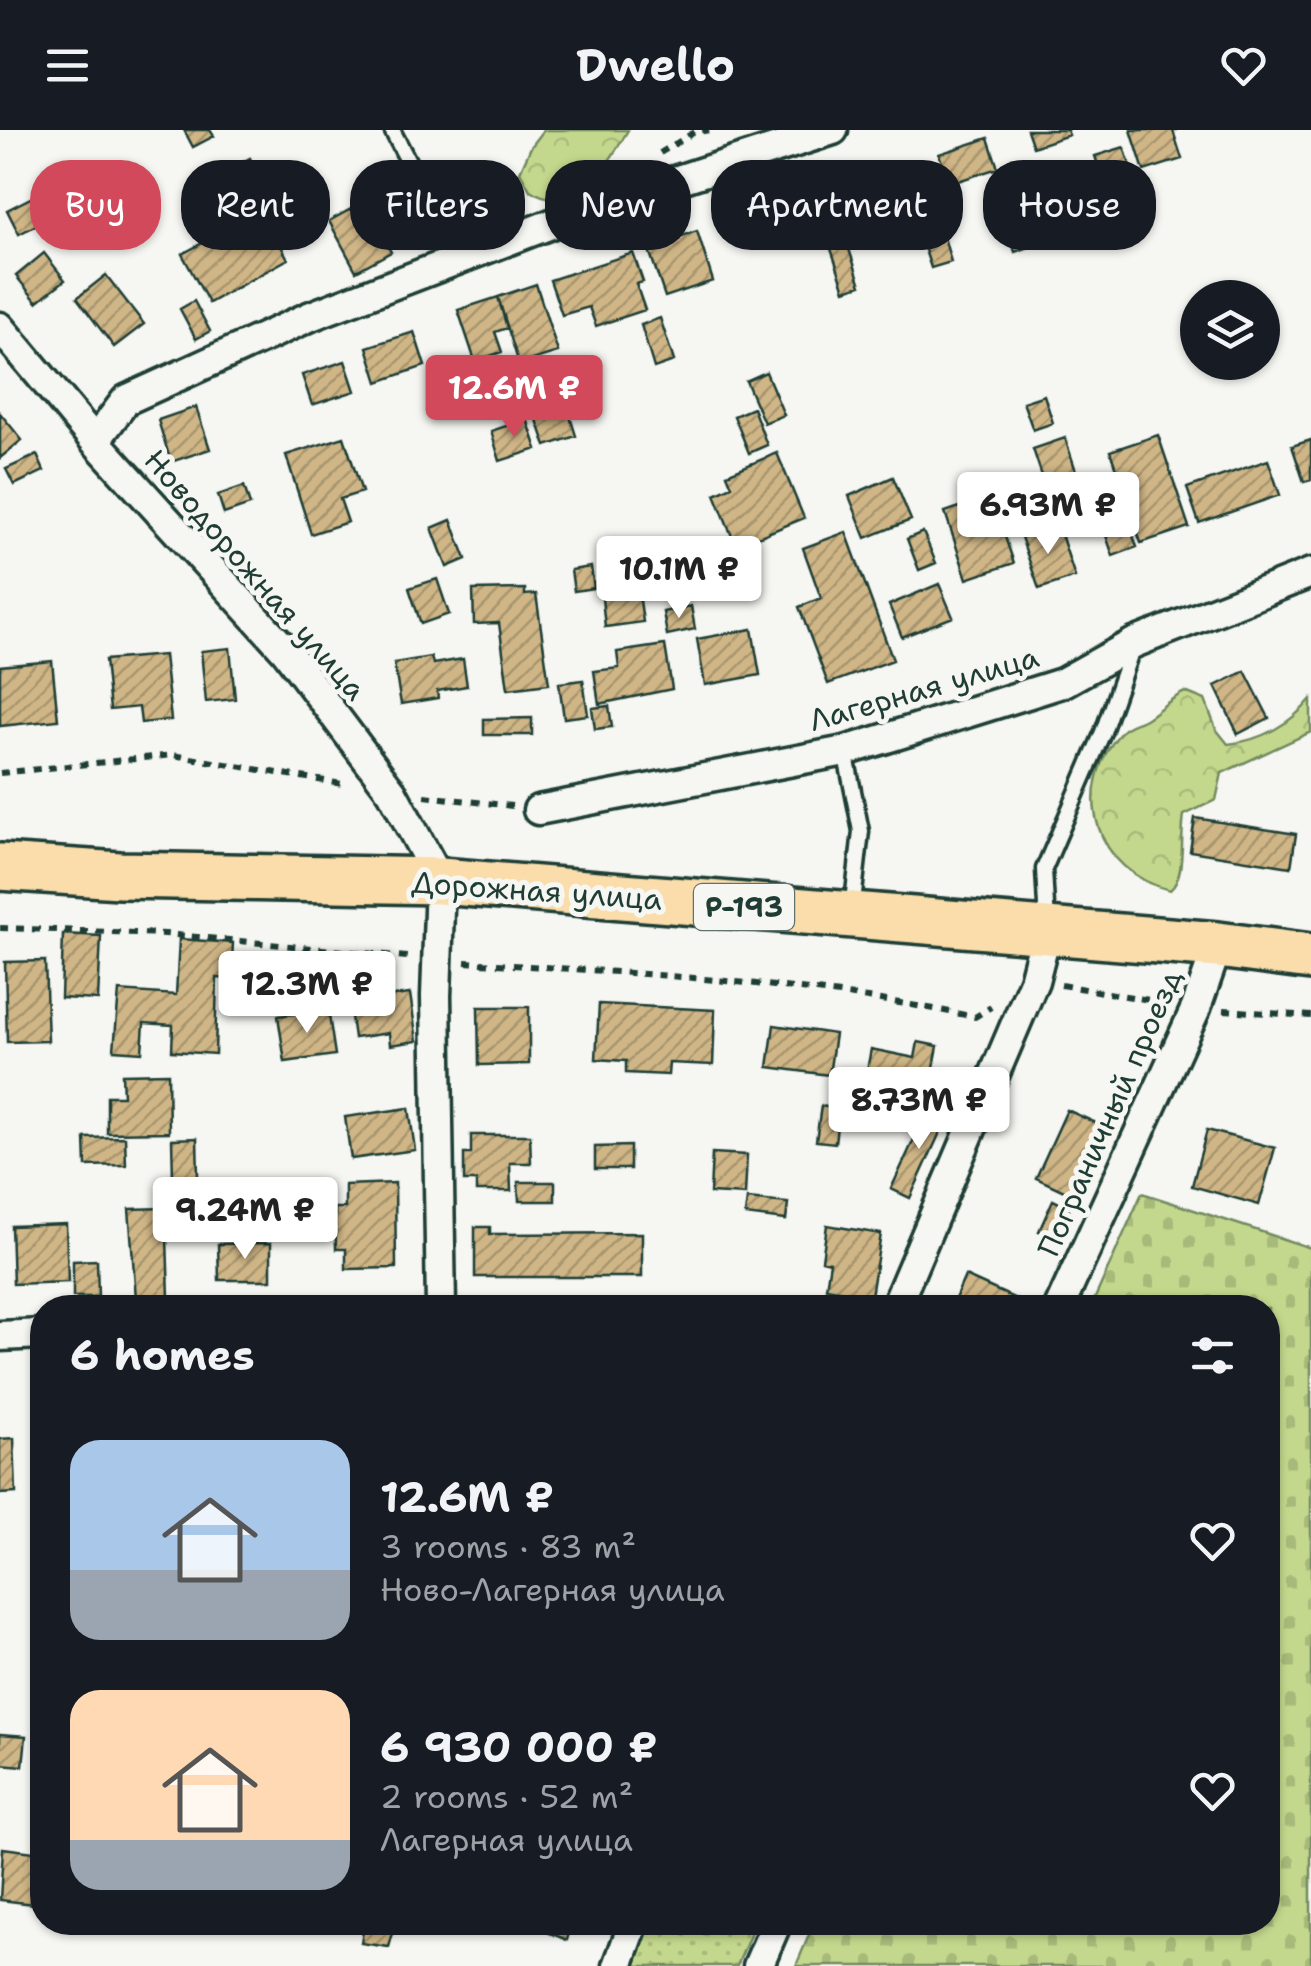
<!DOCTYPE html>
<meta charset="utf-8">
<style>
body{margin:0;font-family:"Shantell Sans",sans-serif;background:#242831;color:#f1f3f6;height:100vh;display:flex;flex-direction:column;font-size:38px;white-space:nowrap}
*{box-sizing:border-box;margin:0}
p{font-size:32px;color:#9ea1a6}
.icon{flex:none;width:55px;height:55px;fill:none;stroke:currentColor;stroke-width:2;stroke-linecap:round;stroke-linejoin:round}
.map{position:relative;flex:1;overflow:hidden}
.panel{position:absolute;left:30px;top:1165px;width:1250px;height:640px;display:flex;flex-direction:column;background:#171b24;border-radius:40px;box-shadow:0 2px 8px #0004}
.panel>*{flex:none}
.hud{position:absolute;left:30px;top:30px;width:1252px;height:90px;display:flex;gap:20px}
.fabs{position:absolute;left:1180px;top:150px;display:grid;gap:20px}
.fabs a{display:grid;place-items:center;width:100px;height:100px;border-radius:50%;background:#171b24;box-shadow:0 2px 8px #0004;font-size:50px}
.price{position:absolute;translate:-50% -85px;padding:0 22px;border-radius:10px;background:#fff;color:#222;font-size:32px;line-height:65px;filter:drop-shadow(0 2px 5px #0008)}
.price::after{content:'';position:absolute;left:50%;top:60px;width:30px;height:22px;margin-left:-15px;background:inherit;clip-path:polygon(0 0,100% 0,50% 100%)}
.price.on{background:#d1495b;color:#fff}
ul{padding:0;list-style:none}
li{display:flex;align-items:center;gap:30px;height:250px;padding:0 40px}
li span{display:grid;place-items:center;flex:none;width:280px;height:200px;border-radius:30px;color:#555}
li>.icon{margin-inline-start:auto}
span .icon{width:120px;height:120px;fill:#fffc;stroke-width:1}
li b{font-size:42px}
h2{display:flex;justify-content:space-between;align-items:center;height:120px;padding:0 40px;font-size:42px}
.pill{padding:0 35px;border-radius:40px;background:#171b24;box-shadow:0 2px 8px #0004;font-size:35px;line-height:90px}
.pill.on{background:#d1495b;color:#fff}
header{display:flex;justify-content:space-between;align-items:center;height:130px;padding:0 40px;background:#171b24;font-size:45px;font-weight:700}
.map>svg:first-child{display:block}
</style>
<header><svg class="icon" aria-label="menu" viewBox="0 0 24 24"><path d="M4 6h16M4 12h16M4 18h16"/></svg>Dwello<svg class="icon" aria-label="heart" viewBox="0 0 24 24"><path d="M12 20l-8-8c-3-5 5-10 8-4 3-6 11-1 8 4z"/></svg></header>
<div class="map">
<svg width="1311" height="1836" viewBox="0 0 1311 1836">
<defs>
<pattern id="grass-dots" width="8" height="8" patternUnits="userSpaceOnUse" patternTransform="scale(2.5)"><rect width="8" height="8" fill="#c4d88d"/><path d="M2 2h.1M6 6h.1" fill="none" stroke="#a8ba7a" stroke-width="1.8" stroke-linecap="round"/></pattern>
<pattern id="forest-crowns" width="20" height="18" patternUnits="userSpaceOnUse" patternTransform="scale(2.5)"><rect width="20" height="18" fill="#c4d88d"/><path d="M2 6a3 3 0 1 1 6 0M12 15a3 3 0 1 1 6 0" fill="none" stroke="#a8ba7a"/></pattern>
<pattern id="cemetery-stones" width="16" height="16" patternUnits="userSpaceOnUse" patternTransform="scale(2.5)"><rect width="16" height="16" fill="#c4d88d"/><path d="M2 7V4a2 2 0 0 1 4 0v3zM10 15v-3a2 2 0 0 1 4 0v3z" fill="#a8ba7a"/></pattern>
<pattern id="building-hatch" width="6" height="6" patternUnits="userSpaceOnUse" patternTransform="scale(2.5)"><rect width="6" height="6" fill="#d0b686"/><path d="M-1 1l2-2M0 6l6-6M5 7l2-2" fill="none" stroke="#a8956e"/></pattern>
</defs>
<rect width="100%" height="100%" fill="#f6f6f2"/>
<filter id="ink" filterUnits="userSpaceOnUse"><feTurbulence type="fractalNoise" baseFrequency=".01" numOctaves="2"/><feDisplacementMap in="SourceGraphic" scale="20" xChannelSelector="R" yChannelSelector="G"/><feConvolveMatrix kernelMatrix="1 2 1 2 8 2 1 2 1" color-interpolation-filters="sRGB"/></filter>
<g filter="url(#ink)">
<path fill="url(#grass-dots)" stroke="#728a60" stroke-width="2.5" d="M649,1793H755L737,1836H633Z"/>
<path fill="url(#forest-crowns)" stroke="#728a60" stroke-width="2.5" d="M544,0H628C609,34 576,89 530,60L520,42L531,17Z
M1185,562L1205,570L1216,599L1228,614C1260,611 1291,594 1311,569V602L1222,643L1216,670L1184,685C1180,708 1186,747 1170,760C1096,742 1070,662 1120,603C1127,594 1138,594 1147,588C1161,579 1169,569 1185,562Z"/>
<path fill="url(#cemetery-stones)" stroke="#728a60" stroke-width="2.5" d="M1142,1063L1311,1118V1836H796L814,1793L1268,1792V1178L1091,1177Z"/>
<path fill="url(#building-hatch)" stroke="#1f3d34" stroke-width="2.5" d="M184,0H210L214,6L193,17Z
M1027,0H1067L1069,5L1033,17Z
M1131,0H1177L1173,1L1182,29L1144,41Z
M988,8L998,38L949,54L939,24Z
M1124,17L1136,53L1107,62L1095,26Z
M250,28L262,50L235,65L222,43Z
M900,35L910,66L844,88L834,56Z
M60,53L72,76L19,104L7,80Z
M804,64L815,95L746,118L736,87Z
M310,71L322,93L294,108L282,86Z
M364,72L391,122L356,141L329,91Z
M262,81L288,129L209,173L182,124Z
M1028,84L1038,114L1015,122L1006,92Z
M842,98L861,155L845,160L826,104Z
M697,101L713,151L665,167L648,117Z
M944,107L951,132L931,138L923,114Z
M44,123L65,150L37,172L16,146Z
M633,123L643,152L636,154L645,180L596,196L589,177L562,185L550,150Z
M106,145L144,194L114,217L77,168Z
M536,154L558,222L519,234L498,167Z
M498,167L507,198L495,202L502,222L475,231L458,180Z
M194,171L210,201L196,209L180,179Z
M660,188L674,231L654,238L641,195Z
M414,202L425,236L378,252L367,217Z
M345,231L355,261L312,275L302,245Z
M766,242L784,285L764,293L746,251Z
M1044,265L1053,293L1033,300L1023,272Z
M196,277L210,319L171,332L158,290Z
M753,278L767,315L749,323L734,286Z
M568,280L576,306L546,316L537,290Z
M0,283L22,310L0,328Z
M527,289L537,319L500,331L491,301Z
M1158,305L1189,397L1141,413L1110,321Z
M344,307L362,362L340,369L348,392L311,404L286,325Z
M1065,308L1083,362L1051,373L1033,319Z
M1311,310V350L1304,352L1292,316Z
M777,323L804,388L736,416L715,364L732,356L727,344Z
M37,325L44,341L14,355L6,339Z
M1268,330L1280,365L1199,393L1187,358Z
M1111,342L1137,417L1113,426L1087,350Z
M893,347L911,390L866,408L849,366Z
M244,356L250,375L224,384L218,365Z
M991,366L1014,433L967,449L945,382Z
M451,390L466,429L447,437L432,398Z
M1058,395L1075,447L1039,459L1021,407Z
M846,402L893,530L828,554L799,477L821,468L803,418Z
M923,402L936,433L919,440L907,409Z
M591,437L594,458L574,461L571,440Z
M437,449L449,484L421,494L409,458Z
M939,454L953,487L902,507L889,475Z
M525,459V465L536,464L549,554L508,559L499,493L474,494L473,460Z
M639,463L643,492L605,497L602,468Z
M691,476L695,499L667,505L663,482Z
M752,499L760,545L705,555L697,509Z
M665,515L672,559L599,574L594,541L619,538L617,522Z
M230,518L235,569L206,572L201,521Z
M164,525L171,590L141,593L139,577L110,580L105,530Z
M431,527L433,534L463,529L467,556L437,561L438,568L401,574L394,533Z
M52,531L58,590L0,596V536Z
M1245,541L1269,588L1238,604L1215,556Z
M583,550L588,585L564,588L559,553Z
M609,576L612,597L595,599L592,578Z
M532,588V605H484V589Z
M1195,688L1296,704L1291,737L1190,721Z
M63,804L101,806L98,870L61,868Z
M179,809L233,813L231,849L217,848L215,924L172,921L173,895L144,893L142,922L114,920L119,861L176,865Z
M45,831L48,911L7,912L5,832Z
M410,864L417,911L390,915L389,903L354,908L349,872Z
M599,874L715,880L713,935L669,933L668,945L626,943V931L596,929Z
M478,877H529V934L479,935Z
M328,879L335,925L285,932L278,886Z
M774,895L835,904L829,945L768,937Z
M918,912L938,916L928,969L864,956L871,919L915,928Z
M168,943L169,1002L107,1003V966H123L122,944Z
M821,976L839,979L835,1013L816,1011Z
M929,977L948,985L910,1068L891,1059Z
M409,978L415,1020L351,1029L345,987Z
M1067,980L1107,998L1077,1067L1036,1048Z
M1207,1000L1275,1018L1259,1075L1192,1056Z
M471,1005H530L531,1033H510L511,1061H476V1051H464V1024H471Z
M125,1007L126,1035L86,1036L85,1008Z
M197,1008L198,1047L173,1048L172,1009Z
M630,1016V1039H595V1017Z
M712,1023L747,1025L745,1065L710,1063Z
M518,1052H555V1071H519Z
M395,1053L396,1138L346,1139V1119H336L335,1078H345V1055Z
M747,1069L788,1073L786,1090L745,1085Z
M1053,1070L1070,1078L1057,1109L1039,1101Z
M166,1078L169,1168H136L129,1079Z
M66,1094L68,1152L13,1154L11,1096Z
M827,1095L881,1104L871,1166L826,1158L830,1132L822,1130Z
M475,1097H490V1104L642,1103V1147H475Z
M271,1113V1150H219L218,1114Z
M97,1130L98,1167H73V1131Z
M965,1146L1016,1169L1013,1178H951Z
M42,1256V1297H38L36,1257Z
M14,1308L16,1363L0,1364V1309Z
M0,1604L26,1606L23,1636L0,1634Z
M3,1718L42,1723V1775L0,1770Z
M329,1792H396L389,1817L361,1813L363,1800Z
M523,1792H572L567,1810Z"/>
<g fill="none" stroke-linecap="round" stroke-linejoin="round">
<g stroke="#1f3d34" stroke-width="21">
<path id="lane" d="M392,0L458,128
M845,621L861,701L852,781
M1047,795L1044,739L1103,602L1132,519"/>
</g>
<g stroke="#1f3d34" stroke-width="35">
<path id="street" d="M0,197L95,311L286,521L392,662L440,751L436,866L441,1178
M95,311L126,270L311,186L603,74L833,0
M538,680L845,621L1062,553L1134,513L1311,443
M895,1178L1034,851L1047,800
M1059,1178L1196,878L1218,815
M0,1206L42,1204
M618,1836L634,1792
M758,1836L777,1792"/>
</g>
<g stroke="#1f3d34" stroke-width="52">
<path id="primary" d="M0,737L120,745L440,751L1218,815L1311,827"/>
</g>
<path stroke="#1f3d34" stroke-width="6" stroke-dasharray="8 8" stroke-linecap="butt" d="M660,23L693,3L709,0
M0,643L173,625L348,655
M425,666L512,676
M0,798L165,804L407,827
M465,832C636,843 806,852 975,887L991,877
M1061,855L1167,873
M1224,880L1311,886"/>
<use href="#lane" stroke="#f6f6f2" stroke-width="14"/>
<use href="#street" stroke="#f6f6f2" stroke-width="28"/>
<use href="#primary" stroke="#faddab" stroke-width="45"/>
</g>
</g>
<g text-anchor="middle" stroke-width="10" stroke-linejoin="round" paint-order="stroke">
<rect fill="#f6f6f2" stroke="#60746d" stroke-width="2.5" x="694" y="754" width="100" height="46" rx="8"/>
<g font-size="28" font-weight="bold" fill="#1f3d34">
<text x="744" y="787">Р-193</text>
</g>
<g font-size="30" fill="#1f3d34" stroke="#f6f6f2">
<text transform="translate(255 445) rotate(49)" y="10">Новодорожная улица</text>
<text transform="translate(924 559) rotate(-16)" y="10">Лагерная улица</text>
<text transform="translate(537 761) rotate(4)" y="10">Дорожная улица</text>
<text transform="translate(1110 983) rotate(-66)" y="10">Пограничный проезд</text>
</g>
</g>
</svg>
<div class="fabs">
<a><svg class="icon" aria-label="layers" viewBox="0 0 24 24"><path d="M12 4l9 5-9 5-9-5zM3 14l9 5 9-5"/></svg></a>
</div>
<b class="price on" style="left:514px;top:310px">12.6M ₽</b>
<b class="price" style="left:1048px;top:427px">6.93M ₽</b>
<b class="price" style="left:679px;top:491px">10.1M ₽</b>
<b class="price" style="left:307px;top:906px">12.3M ₽</b>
<b class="price" style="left:919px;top:1022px">8.73M ₽</b>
<b class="price" style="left:245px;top:1132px">9.24M ₽</b>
<div class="hud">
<a class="pill on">Buy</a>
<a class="pill">Rent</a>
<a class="pill">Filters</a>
<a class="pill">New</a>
<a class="pill">Apartment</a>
<a class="pill">House</a>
</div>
<section class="panel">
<h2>6 homes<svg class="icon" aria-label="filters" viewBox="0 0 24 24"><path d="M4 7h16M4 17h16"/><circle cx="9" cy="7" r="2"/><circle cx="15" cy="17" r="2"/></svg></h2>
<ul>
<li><span style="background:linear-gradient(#a9c7e8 65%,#9aa5b1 0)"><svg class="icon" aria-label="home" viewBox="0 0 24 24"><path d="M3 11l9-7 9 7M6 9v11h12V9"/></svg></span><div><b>12.6M ₽</b><p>3 rooms · 83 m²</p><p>Ново-Лагерная улица</p></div><svg class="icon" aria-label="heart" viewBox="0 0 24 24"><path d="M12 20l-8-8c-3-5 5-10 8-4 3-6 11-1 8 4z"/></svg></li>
<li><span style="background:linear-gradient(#ffd9b3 75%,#9aa5b1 0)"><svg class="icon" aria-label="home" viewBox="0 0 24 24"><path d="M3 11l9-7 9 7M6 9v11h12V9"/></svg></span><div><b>6 930 000 ₽</b><p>2 rooms · 52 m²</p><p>Лагерная улица</p></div><svg class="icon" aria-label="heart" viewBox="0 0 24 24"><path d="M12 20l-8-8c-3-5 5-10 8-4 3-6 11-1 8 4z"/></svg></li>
</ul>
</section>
</div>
